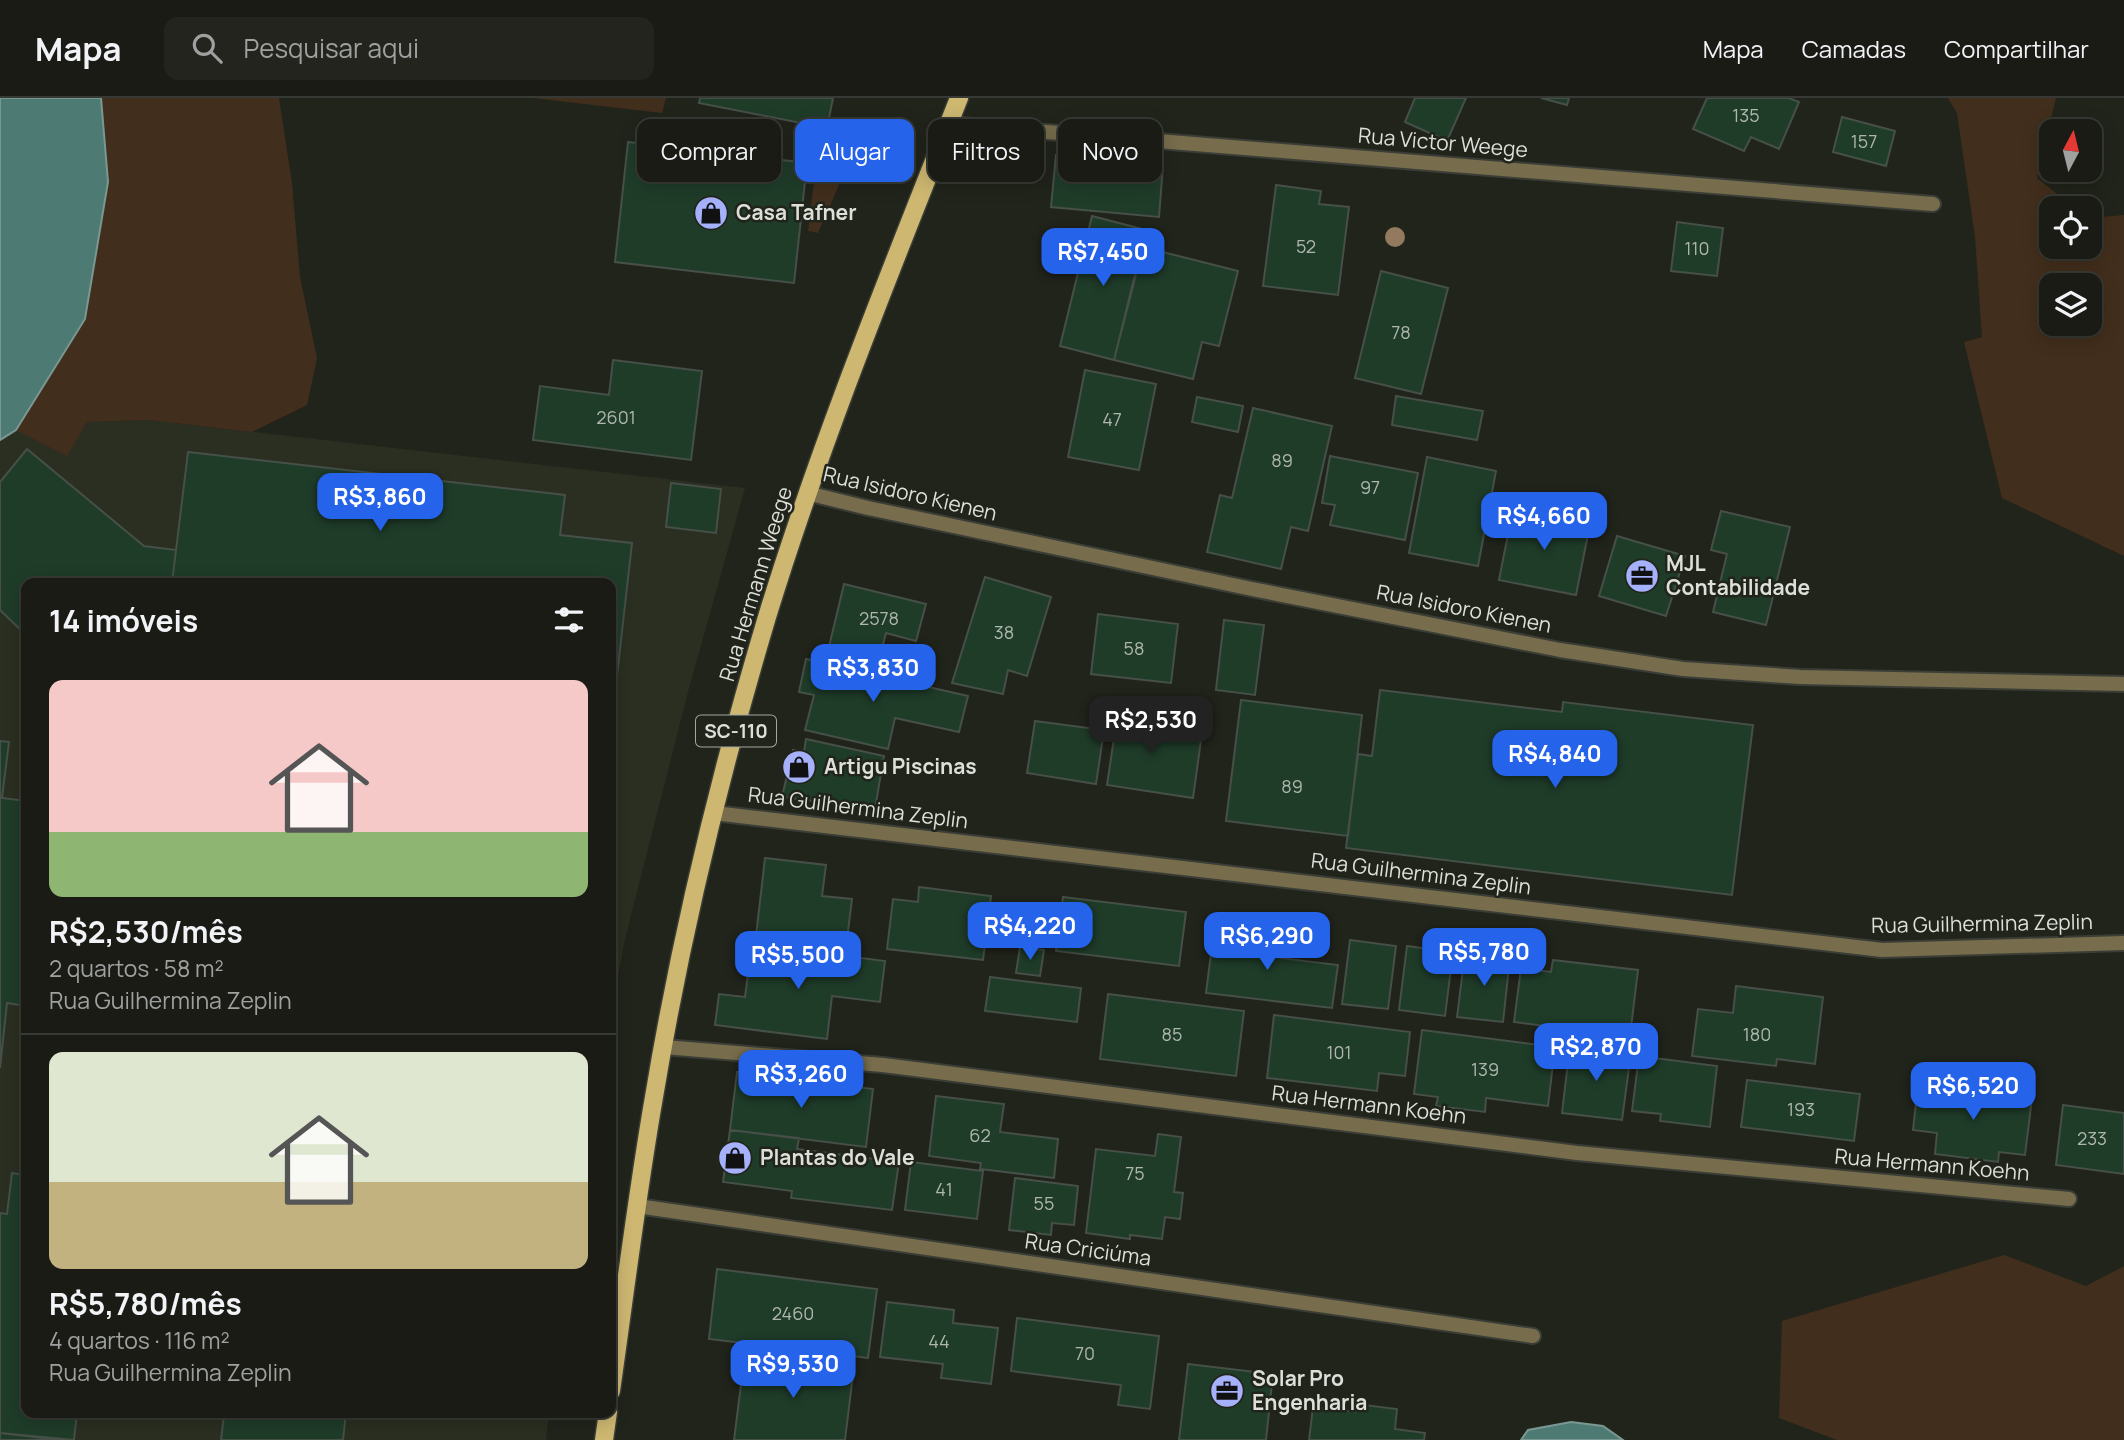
<!DOCTYPE html>
<html lang="pt">
<meta charset="utf-8">
<style>
body{margin:0;font-family:Manrope,sans-serif;background:#22241d;color:#f1f3f6;height:100vh;display:flex;flex-direction:column;font-size:26px;white-space:nowrap}
*{box-sizing:border-box;margin:0}
p{font-size:23px;color:#9fa1a0}
.icon{flex:none;width:38px;height:38px;fill:none;stroke:currentColor;stroke-width:2;stroke-linecap:round;stroke-linejoin:round}
.map{position:relative;flex:1;overflow:hidden}
.details{position:absolute;left:21px;top:480px;width:595px;height:840px;display:flex;flex-direction:column;background:#191b14;border-radius:14px;box-shadow:0 4px 18px #0003,0 0 0 2px #373934}
.details>*{flex:none}
.guide{position:absolute;left:637px;top:21px;width:665px;height:63px;display:flex;gap:14px}
.needle{width:46px;rotate:7deg}
.controls{position:absolute;left:2039px;top:21px;display:grid;gap:14px}
.controls a{display:grid;place-items:center;width:63px;height:63px;border-radius:14px;background:#191b14;box-shadow:0 4px 18px #0003,0 0 0 2px #373934;font-size:35px}
.price{position:absolute;translate:-50% -60px;padding:0 16px;border-radius:14px;background:#2563eb;color:#fff;font-size:23px;line-height:46px;filter:drop-shadow(0 2px 4px #0008)}
.price::after{content:'';position:absolute;left:50%;top:42px;width:21px;height:16px;margin-left:-10px;background:inherit;clip-path:polygon(0 0,100% 0,50% 100%)}
.price.current{background:#222;color:#fff}
ul{padding:0;list-style:none}
li{display:grid;align-content:center;gap:14px;height:371px;padding:0 28px}
li+li{border-top:2px solid #373934}
li span{display:grid;place-items:center;height:217px;border-radius:14px;color:#555}
li>.icon{margin-inline-start:auto}
span .icon{width:126px;height:126px;fill:#fffc;stroke-width:1}
li b{font-size:30px}
h2{display:flex;justify-content:space-between;align-items:center;height:84px;padding:0 28px;font-size:30px}
.tag{padding:0 24px;border-radius:14px;background:#191b14;box-shadow:0 4px 18px #0003,0 0 0 2px #373934;font-size:24px;line-height:63px}
.tag.current{background:#2563eb;color:#fff}
header{display:flex;align-items:center;gap:42px;box-sizing:border-box;height:98px;padding:0 35px;background:#191b14;border-bottom:2px solid #373934}
header strong{font-size:33px}
nav{display:flex;gap:38px;margin-inline-start:auto;font-size:24px}
.search{width:490px;height:63px;background:#22241d;display:flex;align-items:center;gap:18px;box-sizing:border-box;padding:0 24px;border-radius:14px;color:#9fa1a0;font-size:26px}
.map>svg:first-child{display:block}
</style>
<header>
<strong>Mapa</strong>
<div class="search"><svg class="icon" aria-label="search" viewBox="0 0 24 24"><circle cx="10" cy="10" r="6"/><path d="M15 15l6 6"/></svg>Pesquisar aqui</div>
<nav><a>Mapa</a><a>Camadas</a><a>Compartilhar</a></nav>
</header>
<div class="map">
<svg width="2124" height="1342" viewBox="0 0 2124 1342">
<rect width="100%" height="100%" fill="#21241b"/>
<path fill="#2a2f21" d="M0,312L87,324L148,322L745,390L688,594L625,841L611,916V485H26V1314H549L546,1342H0Z"/>
<path fill="#422e1c" fill-rule="evenodd" d="M101,0H279L292,85L300,179L317,260L307,307L252,334L148,322L87,324L67,358L16,332L85,221L108,84Z
M533,0H666L662,15Z
M1948,0H2056L2037,80L2075,110H2051V149H2090V120L2124,117V458L2002,400L1964,244L1982,239L1975,139L1957,15ZM2090,187V226H2051V187Z
M816,66L847,69L818,135L808,133Z
M2004,1157L2086,1188L2124,1168V1342H1837L1779,1320L1782,1223Z"/>
<path fill="#4e7a74" stroke="#799892" stroke-width="2" d="M0,0H101L108,84L85,221L16,332L0,342Z
M1571,1324L1603,1328L1623,1342H1521L1528,1332Z"/>
<path fill="#1f3c29" stroke="#464f48" stroke-width="2" d="M700,0H833L827,30L699,5Z
M1415,0H1466L1447,43L1405,24Z
M1541,0H1569L1567,7Z
M1707,0H1789L1799,4L1779,51L1751,39L1744,53L1693,31Z
M1842,19L1895,33L1886,68L1833,54Z
M628,44L807,65L794,185L615,164Z
M1056,57L1163,67L1159,119L1051,109Z
M1276,87L1321,93L1319,106L1349,109L1338,197L1263,188Z
M1092,118L1146,132L1114,262L1060,248Z
M1677,124L1723,130L1717,178L1671,173Z
M1143,149L1238,173L1219,248L1202,244L1193,281L1114,262Z
M1381,173L1448,190L1421,296L1355,280Z
M613,262L702,273L691,362L533,342L540,288L609,297Z
M1085,272L1156,286L1139,372L1068,359Z
M1396,298L1483,313L1477,342L1392,327Z
M1197,299L1243,308L1238,334L1192,324Z
M1253,310L1332,328L1308,433L1291,429L1281,471L1207,454L1220,397L1232,400Z
M27,351L144,448L176,452L172,485H26V537L0,512V384Z
M188,354L565,397L560,437L632,445L611,631V485H172Z
M1330,358L1418,375L1405,442L1330,427L1335,407L1322,405Z
M1427,359L1496,373L1478,468L1409,455Z
M671,385L721,391L716,435L666,429Z
M1513,411L1590,426L1576,497L1499,482Z
M1721,413L1790,429L1766,527L1713,514L1727,456L1711,452Z
M1617,438L1685,458L1666,518L1599,498Z
M985,479L1051,499L1027,578L1008,572L1003,596L952,585Z
M844,486L926,506L916,543L886,535L878,565L828,553Z
M1098,516L1178,526L1171,585L1091,576Z
M1224,522L1264,527L1255,597L1216,592Z
M806,561L968,598L959,634L895,620L888,651L805,632L814,597L799,594Z
M1380,592L1562,614L1563,604L1753,627L1732,797L1346,750L1358,656L1372,658Z
M1120,600L1146,604L1141,634L1201,642L1193,700L1107,687Z
M1241,602L1362,617L1348,738L1226,723Z
M1035,623L1104,632L1096,686L1027,675Z
M806,641L884,658L875,711L782,699L793,652L804,654Z
M0,643L9,644L2,700L26,703V908L7,905L0,970Z
M765,760L826,767L822,798L852,801L846,849L756,838Z
M919,789L991,798L983,862L887,851L893,801L918,804Z
M1063,799L1186,814L1179,868L1056,853Z
M1214,832L1282,841L1280,860L1338,867L1332,910L1206,895Z
M1350,842L1396,848L1388,911L1342,906Z
M752,846L885,863L880,904L832,898L827,941L715,927L719,896L745,899Z
M1407,848L1453,854L1445,918L1399,912Z
M1020,849L1044,852L1040,878L1016,875Z
M1465,855L1510,860L1503,924L1457,919Z
M1553,862L1638,872L1629,946L1568,939L1569,931L1514,924L1521,870L1551,874Z
M990,879L1081,890L1077,924L985,913Z
M1736,888L1823,899L1815,966L1777,961L1776,968L1692,958L1698,911L1733,915Z
M1108,896L1244,913L1236,978L1100,961Z
M1274,917L1410,934L1405,978L1379,975L1377,993L1267,980Z
M1422,932L1555,949L1548,1008L1486,1000L1485,1014L1436,1008L1438,999L1414,996Z
M1570,947L1631,955L1622,1022L1562,1015Z
M1639,958L1717,968L1710,1029L1660,1023L1661,1016L1632,1013Z
M737,974L873,991L866,1049L730,1032Z
M1747,982L1860,996L1854,1043L1741,1029Z
M1918,986L2032,1000L2025,1057L1999,1054L1998,1064L1935,1056L1937,1035L1913,1032Z
M936,998L1004,1006L1000,1034L1058,1041L1054,1080L980,1071L981,1065L929,1058Z
M2063,1007L2124,1015V1076L2056,1067Z
M730,1032L799,1040L797,1051L899,1064L892,1112L791,1100L792,1093L723,1084Z
M1158,1036L1181,1039L1174,1094L1183,1095L1180,1121L1165,1119L1162,1141L1130,1137V1141L1086,1135L1096,1051L1155,1058Z
M911,1064L983,1073L977,1121L905,1112Z
M12,1075L26,1077V1314H77L74,1342L0,1335V1115L7,1116Z
M1015,1080L1078,1088L1074,1127L1052,1125L1051,1137L1009,1132Z
M717,1171L877,1191L868,1260L709,1241Z
M887,1204L954,1212L953,1225L998,1230L991,1286L941,1280L943,1266L880,1259Z
M1017,1220L1159,1238L1150,1311L1118,1307L1121,1287L1011,1273Z
M745,1255L854,1268L845,1342H734Z
M1188,1266L1273,1276L1266,1342H1179Z
M1356,1306L1397,1311L1395,1331L1425,1335L1424,1342H1309L1313,1309L1355,1314Z
M199,1314H346L343,1342H221L224,1317Z
M0,1335L60,1342H0Z"/>
<g fill="none" stroke-linecap="round" stroke-linejoin="round">
<g stroke="#3b3e36" stroke-width="18">
<path id="minor" d="M949,26L1933,106
M807,395L868,410L1252,491L1560,552L1683,571L1800,579L2124,586
M714,715L1882,852L2124,845
M664,949L883,967L1577,1055L2069,1101
M637,1108L1533,1238"/>
</g>
<g stroke="#3b3e36" stroke-width="21">
<path id="primary" d="M611,1293C625,1195 637,1096 654,999C681,837 720,676 767,519C821,343 891,172 959,0
M604,1342L608,1314"/>
</g>
<use href="#minor" stroke="#776d4c" stroke-width="14"/>
<use href="#primary" stroke="#cdb771" stroke-width="18"/>
</g>
<g fill="#93795e">
<circle cx="992" cy="70" r="10"/>
<circle cx="1395" cy="139" r="10"/>
</g>
<defs>
<g id="shop-disc" transform="scale(1.75)"><circle r="9.5" fill="#a6b1fc" stroke="#21241b"/><path d="M-5-2.5h2.3a2.7 3.5 0 0 1 5.4 0H5L5.5 6h-11ZM-1.5-2.5h3a1.5 2.3 0 0 0-3 0Z" fill="#111"/></g>
<g id="office-disc" transform="scale(1.75)"><circle r="9.5" fill="#a6b1fc" stroke="#21241b"/><path d="M-6-3h4V-5.5h4V-3h4V5H-6ZM-1-4.5V-3h2v-1.5ZM-6 0V1H6V0Z" fill="#111"/></g>
</defs>
<g fill-rule="evenodd">
<use href="#shop-disc" x="711" y="115"/>
<use href="#office-disc" x="1642" y="478"/>
<use href="#shop-disc" x="799" y="669"/>
<use href="#shop-disc" x="735" y="1060"/>
<use href="#office-disc" x="1227" y="1293"/>
</g>
<g text-anchor="middle" stroke-width="5" stroke-linejoin="round" paint-order="stroke">
<g font-size="18" fill="#aeb6ad">
<text x="1746" y="24">135</text>
<text x="1864" y="50">157</text>
<text x="1306" y="155">52</text>
<text x="1697" y="157">110</text>
<text x="1401" y="241">78</text>
<text x="616" y="326">2601</text>
<text x="1112" y="328">47</text>
<text x="1282" y="369">89</text>
<text x="1370" y="396">97</text>
<text x="879" y="527">2578</text>
<text x="1004" y="541">38</text>
<text x="1134" y="557">58</text>
<text x="1292" y="695">89</text>
<text x="1172" y="943">85</text>
<text x="1757" y="943">180</text>
<text x="1339" y="961">101</text>
<text x="1485" y="978">139</text>
<text x="1801" y="1018">193</text>
<text x="980" y="1044">62</text>
<text x="2092" y="1047">233</text>
<text x="1135" y="1082">75</text>
<text x="944" y="1098">41</text>
<text x="1044" y="1112">55</text>
<text x="793" y="1222">2460</text>
<text x="939" y="1250">44</text>
<text x="1085" y="1262">70</text>
</g>
<rect fill="#21241b" stroke="#a5a7a0" stroke-width="2" x="696" y="617.5" width="80" height="31" rx="5"/>
<g font-size="19" font-weight="bold" fill="#dddfd9">
<text x="736" y="640">SC-110</text>
</g>
<g font-size="21" fill="#dddfd9" stroke="#21241b">
<text transform="translate(1443 45) rotate(5)" y="7">Rua Victor Weege</text>
<text transform="translate(910 396) rotate(13)" y="7">Rua Isidoro Kienen</text>
<text transform="translate(756 486) rotate(-73)" y="7">Rua Hermann Weege</text>
<text transform="translate(1464 511) rotate(11)" y="7">Rua Isidoro Kienen</text>
<text transform="translate(858 710) rotate(7)" y="7">Rua Guilhermina Zeplin</text>
<text transform="translate(1421 776) rotate(7)" y="7">Rua Guilhermina Zeplin</text>
<text transform="translate(1982 826) rotate(-1)" y="7">Rua Guilhermina Zeplin</text>
<text transform="translate(1369 1007) rotate(7)" y="7">Rua Hermann Koehn</text>
<text transform="translate(1932 1067) rotate(5)" y="7">Rua Hermann Koehn</text>
<text transform="translate(1088 1152) rotate(8)" y="7">Rua Criciúma</text>
</g>
<g font-size="21" font-weight="bold" fill="#dddfd9" stroke="#21241b" text-anchor="start">
<text x="736" y="122">Casa Tafner</text>
<text x="1666" y="473">MJL<tspan x="1666" dy="24">Contabilidade</tspan></text>
<text x="824" y="676">Artigu Piscinas</text>
<text x="760" y="1067">Plantas do Vale</text>
<text x="1252" y="1288">Solar Pro<tspan x="1252" dy="24">Engenharia</tspan></text>
</g>
</g>
</svg>
<div class="controls">
<a><svg class="needle" viewBox="-14 -14 28 28"><path d="M0-13l5 13h-10z" fill="#e53935"/><path d="M0 13l5-13h-10z" fill="#9fa1a0"/></svg></a>
<a><svg class="icon" aria-label="locate" viewBox="0 0 24 24"><circle cx="12" cy="12" r="6"/><path d="M12 2v4M12 18v4M2 12h4M18 12h4"/></svg></a>
<a><svg class="icon" aria-label="layers" viewBox="0 0 24 24"><path d="M12 4l9 5-9 5-9-5zM3 14l9 5 9-5"/></svg></a>
</div>
<b class="price" style="left:1103px;top:190px">R$7,450</b>
<b class="price" style="left:380px;top:435px">R$3,860</b>
<b class="price" style="left:1544px;top:454px">R$4,660</b>
<b class="price" style="left:873px;top:606px">R$3,830</b>
<b class="price current" style="left:1151px;top:658px">R$2,530</b>
<b class="price" style="left:1555px;top:692px">R$4,840</b>
<b class="price" style="left:1030px;top:864px">R$4,220</b>
<b class="price" style="left:1267px;top:874px">R$6,290</b>
<b class="price" style="left:1484px;top:890px">R$5,780</b>
<b class="price" style="left:798px;top:893px">R$5,500</b>
<b class="price" style="left:1596px;top:985px">R$2,870</b>
<b class="price" style="left:801px;top:1012px">R$3,260</b>
<b class="price" style="left:1973px;top:1024px">R$6,520</b>
<b class="price" style="left:793px;top:1302px">R$9,530</b>
<div class="guide">
<a class="tag">Comprar</a>
<a class="tag current">Alugar</a>
<a class="tag">Filtros</a>
<a class="tag">Novo</a>
</div>
<section class="details">
<h2>14 imóveis<svg class="icon" aria-label="filters" viewBox="0 0 24 24"><path d="M4 7h16M4 17h16"/><circle cx="9" cy="7" r="2"/><circle cx="15" cy="17" r="2"/></svg></h2>
<ul>
<li><span style="background:linear-gradient(#f6c9c9 70%,#8fb573 0)"><svg class="icon" aria-label="home" viewBox="0 0 24 24"><path d="M3 11l9-7 9 7M6 9v11h12V9"/></svg></span><div><b>R$2,530/mês</b><p>2 quartos · 58 m²</p><p>Rua Guilhermina Zeplin</p></div></li>
<li><span style="background:linear-gradient(#dfe7d0 60%,#c2b280 0)"><svg class="icon" aria-label="home" viewBox="0 0 24 24"><path d="M3 11l9-7 9 7M6 9v11h12V9"/></svg></span><div><b>R$5,780/mês</b><p>4 quartos · 116 m²</p><p>Rua Guilhermina Zeplin</p></div></li>
</ul>
</section>
</div>
